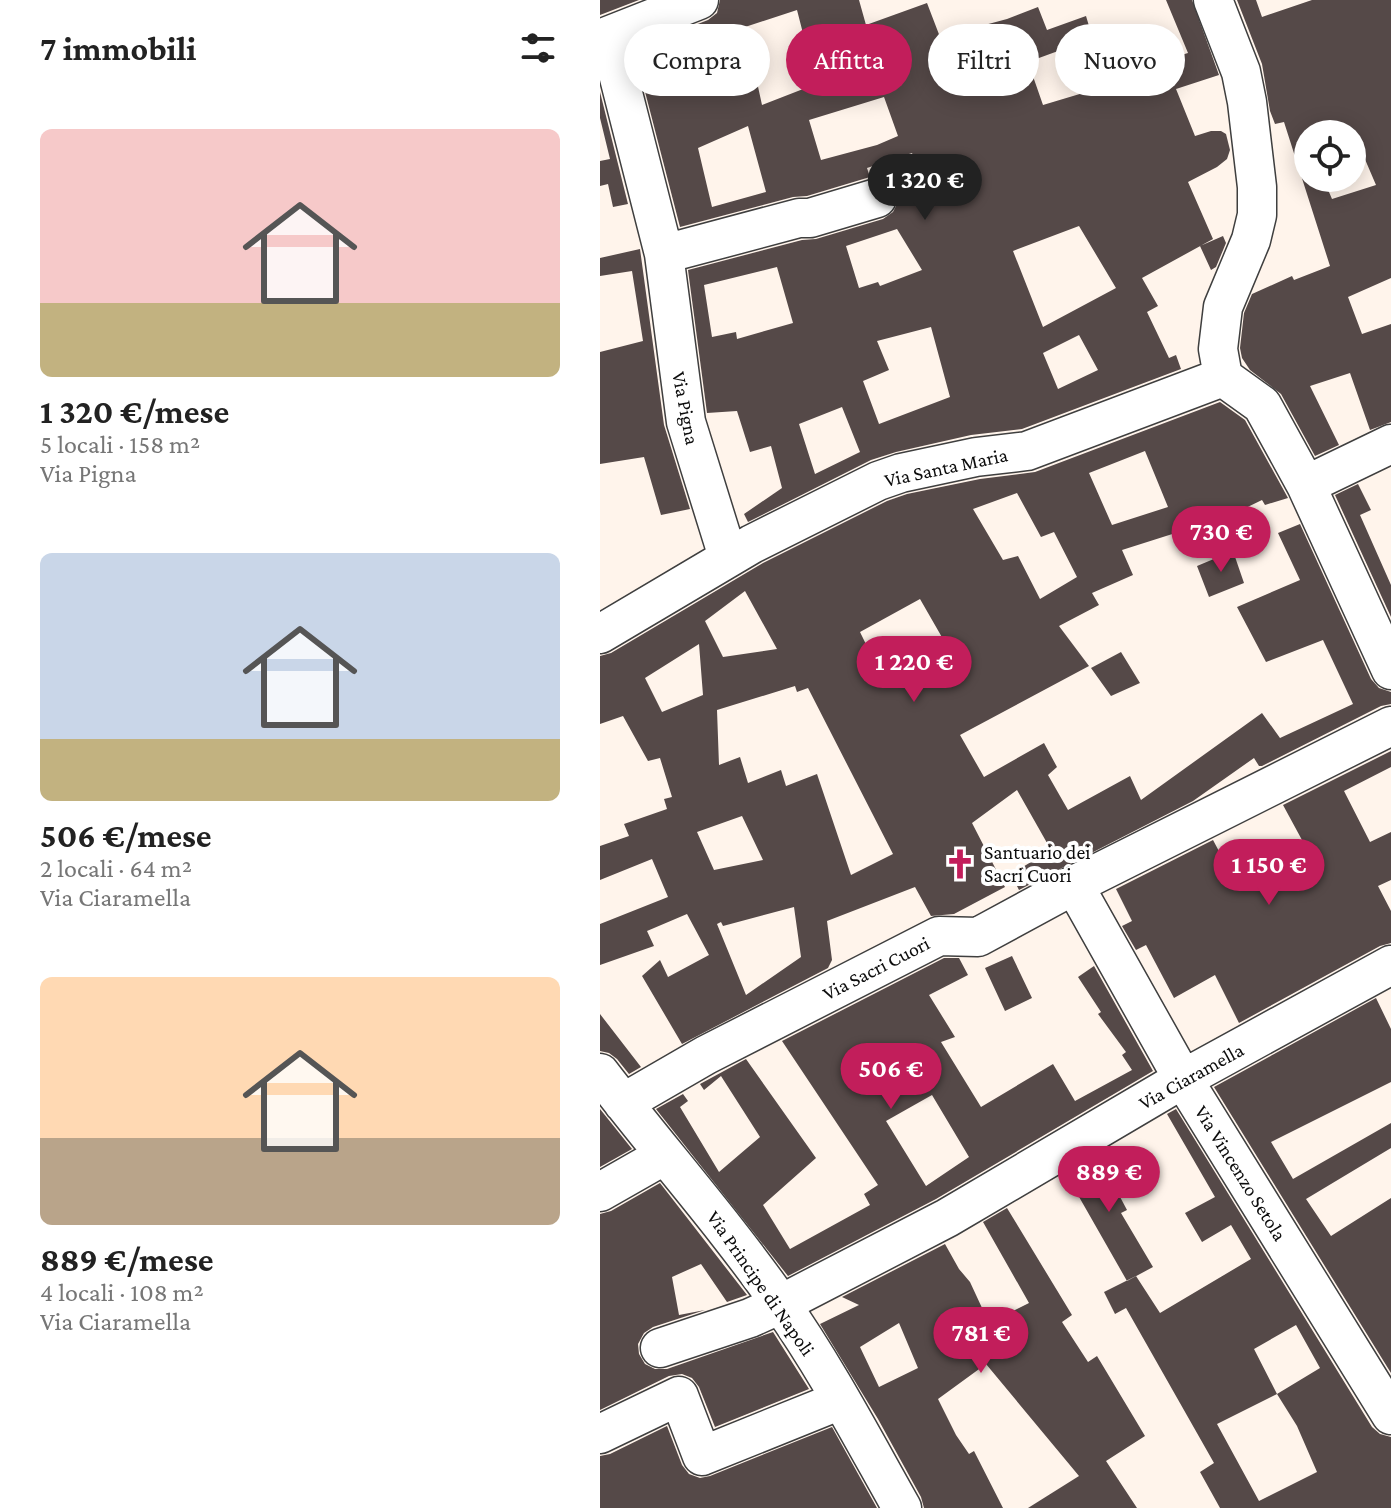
<!DOCTYPE html>
<html lang="it">
<meta charset="utf-8">
<style>
body{margin:0;font-family:"Crimson Pro",serif;background:#f2f2f2;color:#222;height:100vh;display:flex;flex-direction:column;font-size:30px;white-space:nowrap}
*{box-sizing:border-box;margin:0}
p{font-size:26px;color:#767676}
.icon{flex:none;width:44px;height:44px;fill:none;stroke:currentColor;stroke-width:2;stroke-linecap:round;stroke-linejoin:round}
.map{position:relative;flex:1;overflow:hidden}
.panel{display:flex;flex-direction:column;background:#fff;width:600px}
.panel>*{flex:none}
.top-card{position:absolute;left:24px;top:24px;width:646px;height:72px;display:flex;gap:16px}
.controls{position:absolute;left:694px;top:120px;display:grid;gap:16px}
.controls a{display:grid;place-items:center;width:72px;height:72px;border-radius:50%;background:#fff;box-shadow:0 4px 20px #0003;font-size:40px}
.price{position:absolute;translate:-50% -68px;padding:0 18px;border-radius:28px;background:#c21e5b;color:#fff;font-size:26px;line-height:52px;filter:drop-shadow(0 2px 4px #0008)}
.price::after{content:'';position:absolute;left:50%;top:48px;width:24px;height:18px;margin-left:-12px;background:inherit;clip-path:polygon(0 0,100% 0,50% 100%)}
.price.selected{background:#222;color:#fff}
ul{padding:0;list-style:none}
li{display:grid;align-content:center;gap:16px;height:424px;padding:0 40px}
li span{display:grid;place-items:center;height:248px;border-radius:12px;color:#555}
li>.icon{margin-inline-start:auto}
span .icon{width:144px;height:144px;fill:#fffc;stroke-width:1}
li b{font-size:34px}
h2{display:flex;justify-content:space-between;align-items:center;height:96px;padding:0 40px;font-size:34px}
.tag{padding:0 28px;border-radius:36px;background:#fff;box-shadow:0 4px 20px #0003;font-size:28px;line-height:72px}
.tag.selected{background:#c21e5b;color:#fff}
main{display:flex;flex:1;min-height:0}
.map>svg:first-child{display:block}
</style>
<main>
<section class="panel">
<h2>7 immobili<svg class="icon" aria-label="filters" viewBox="0 0 24 24"><path d="M4 7h16M4 17h16"/><circle cx="9" cy="7" r="2"/><circle cx="15" cy="17" r="2"/></svg></h2>
<ul>
<li><span style="background:linear-gradient(#f6c9c9 70%,#c2b280 0)"><svg class="icon" aria-label="home" viewBox="0 0 24 24"><path d="M3 11l9-7 9 7M6 9v11h12V9"/></svg></span><div><b>1 320 €/mese</b><p>5 locali · 158 m²</p><p>Via Pigna</p></div></li>
<li><span style="background:linear-gradient(#c9d6e8 75%,#c2b280 0)"><svg class="icon" aria-label="home" viewBox="0 0 24 24"><path d="M3 11l9-7 9 7M6 9v11h12V9"/></svg></span><div><b>506 €/mese</b><p>2 locali · 64 m²</p><p>Via Ciaramella</p></div></li>
<li><span style="background:linear-gradient(#ffd9b3 65%,#b9a48a 0)"><svg class="icon" aria-label="home" viewBox="0 0 24 24"><path d="M3 11l9-7 9 7M6 9v11h12V9"/></svg></span><div><b>889 €/mese</b><p>4 locali · 108 m²</p><p>Via Ciaramella</p></div></li>
</ul>
</section>
<div class="map">
<svg width="791" height="1508" viewBox="0 0 791 1508">
<rect width="100%" height="100%" fill="#fff4eb"/>
<path fill="#554948" fill-rule="evenodd" d="M0,0H39L0,15Z
M120,0H259L266,25L327,3L340,37L407,19L438,7L447,30L486,16L507,86L579,64L578,56L588,53L566,0H592L619,75L576,89L595,136L611,131H621L626,134L630,150L627,159L617,167L588,182L613,239L542,278L558,306L547,312L569,358L576,355L581,369L422,429L371,435L296,452L271,460L148,522L144,514L182,488L171,446L150,452L137,411L107,413L88,270L202,240L216,239L283,219L293,212L298,202L328,193L312,153L267,168L270,177L207,196L193,197L80,227L34,49L108,20L117,13ZM197,10L216,84L162,105L145,27ZM469,47L483,93L443,105L428,62ZM284,97L298,136L277,145L221,160L209,120ZM148,126L166,192L112,207L98,148ZM479,226L516,288L443,327L413,251ZM297,229L322,270L280,286L278,282L259,288L246,246ZM177,267L193,323L137,339L136,332L112,337L104,285ZM331,327L350,397L279,424L263,381L289,370L277,341ZM479,335L498,370L458,389L443,353ZM242,407L260,452L215,474L199,424Z
M637,0H656L662,17L712,0H791V278L748,297L762,334L791,324V422L770,430L750,373L710,386L739,445L715,456L681,394L650,370L642,358L640,348L644,313L652,294L692,276L694,280L730,266L684,122L675,124L670,111L662,64ZM708,134H752V145L758,143L776,185L732,199L723,178H708Z
M0,92L28,204L13,207L8,184L0,186V161L10,159L0,118Z
M623,236L626,243L616,267L611,270L600,246Z
M40,249L64,425L90,509L61,515L44,457L0,464V352L43,341L32,271L0,276V258Z
M620,402L645,420L688,498L665,505L662,500L629,516L522,550L533,575L492,593L499,605L459,626L489,666L360,735L384,777L444,743L457,767L448,775L468,810L530,776L541,800L662,713L680,738L753,704L723,640L666,662L637,607L700,580L678,533L700,524L771,679L779,688L791,692V704L781,706L662,766H659L654,758L593,801L419,890L411,874L451,850L417,790L372,823L405,887L354,914L331,916L315,887L227,921L232,960L228,968L82,1044L42,976L60,960L68,977L109,955L87,914L47,931L54,946L0,965V924L68,897L52,859L0,880V846L29,836L24,824L67,809L64,799L72,797L60,758L48,761L23,716L0,724V656L11,653L163,563L287,501L307,494L380,479L435,472ZM545,451L568,507L512,525L489,473ZM417,493L441,537L454,532L477,577L440,599L418,556L403,560L373,509ZM145,591L177,649L123,657L105,621ZM320,599L347,646L282,677L260,632ZM99,644L103,695L62,712L45,678ZM195,686L197,692L208,688L293,854L251,875L217,774L186,786L181,770L148,783L140,757L119,765L117,710ZM142,816L163,860L114,870L97,832ZM194,907L201,957L146,995L117,924L121,922L123,926Z
M758,484L771,510L760,515L791,585V617L735,495Z
M633,551L644,583L609,597L597,566Z
M521,652L540,683L511,696L491,668Z
M791,751V767L744,791L770,842L791,832V880L778,886L791,911V943L780,946L639,1023L615,975L574,998L546,945L536,950L522,926L532,921L516,889L613,840L621,855L636,849L652,882L670,872L677,885L715,864L683,805Z
M412,956L432,998L405,1011L385,968Z
M344,958H359L368,975L329,995L355,1037L341,1042L381,1107L453,1064L475,1101L532,1070L522,1055L526,1052L498,1014L501,1012L478,977L494,966L553,1071L336,1199L188,1276L56,1109L83,1094L88,1101L80,1107L119,1172L160,1137L121,1076L104,1090L100,1084L146,1059L216,1158L163,1205L190,1249L270,1205L264,1194L278,1185L182,1041ZM332,1095L369,1157L326,1186L286,1121Z
M776,998L791,1029V1082L671,1142L693,1179L791,1123V1148L706,1199L731,1236L791,1198V1373L614,1087Z
M0,1014L41,1067L29,1074L17,1059L9,1053L0,1051Z
M0,1109L32,1149L0,1167Z
M576,1109L772,1427L780,1434L791,1437V1508H620L600,1472L614,1463L526,1308L515,1314L504,1292L536,1276L560,1313L651,1259L631,1225L602,1242L585,1213L615,1197L567,1114ZM696,1325L720,1368L677,1394L654,1349ZM677,1394L697,1426L717,1472L659,1501L617,1424Z
M502,1152L515,1175L510,1178L527,1210L521,1213L553,1267L527,1281L466,1174Z
M60,1183L147,1295L127,1302L101,1264L72,1277L79,1315L105,1310L53,1327L44,1333L38,1344L39,1354L45,1364L55,1369H67L173,1332L209,1389L115,1427L99,1387L92,1378L82,1374L69,1376L0,1410V1214L11,1211Z
M407,1208L472,1315L462,1322L488,1362L497,1356L545,1436L506,1461L537,1508H428L479,1476L386,1364L338,1399L356,1435L369,1454L374,1451L403,1508H324L321,1497L278,1419L220,1324L259,1305L242,1297L345,1244L359,1269L370,1282L389,1323L429,1303L383,1222ZM299,1323L318,1368L279,1387L260,1347Z
M67,1426L82,1465L89,1474L100,1478L110,1476L232,1427L277,1508H0V1456L10,1454Z"/>
<g fill="none" stroke-linecap="round" stroke-linejoin="round">
<g stroke="#3f3f3f" stroke-width="41">
<path id="minor" d="M613,0L641,72L647,102L657,187V215L651,240L623,307L618,349L623,377
M5,37L99,0
M0,38L5,37L13,54L64,254L86,422L128,557
M64,254L199,218H210L277,198
M623,377L662,405L706,485L791,670
M706,485L791,444
M0,634L152,544L278,481L301,473L376,457L427,451L623,377
M474,885L583,1079L791,1415
M0,1073C59,1150 124,1223 180,1303C226,1368 263,1439 302,1508
M23,1103L106,1055L339,936L378,937L474,885L791,726
M0,1192L65,1155
M60,1348L150,1318L181,1304L347,1218L583,1079L791,965
M0,1434L79,1396L102,1456L241,1400"/>
</g>
<use href="#minor" stroke="#fff" stroke-width="38"/>
</g>
<defs>
<g id="church-bare" transform="scale(2.4)"><path d="M-1.2-6h2.4v3.5h3.3v2.4h-3.3V6h-2.4V-.1h-3.3v-2.4h3.3Z" fill="#c21e5b" stroke="#fff" stroke-width="2.5" paint-order="stroke"/></g>
</defs>
<g fill-rule="evenodd">
<use href="#church-bare" x="360" y="864"/>
</g>
<g text-anchor="middle" stroke-width="8" stroke-linejoin="round" paint-order="stroke">
<g font-size="20" fill="#0c0c0c" stroke="#fff">
<text transform="translate(86 408) rotate(79)" y="7">Via Pigna</text>
<text transform="translate(346 467) rotate(-12)" y="7">Via Santa Maria</text>
<text transform="translate(276 968) rotate(-27)" y="7">Via Sacri Cuori</text>
<text transform="translate(591 1076) rotate(-29)" y="7">Via Ciaramella</text>
<text transform="translate(641 1173) rotate(58)" y="7">Via Vincenzo Setola</text>
<text transform="translate(161 1283) rotate(55)" y="7">Via Principe di Napoli</text>
</g>
<g font-size="20" fill="#0c0c0c" stroke="#fff" text-anchor="start">
<text x="384" y="859">Santuario dei<tspan x="384" dy="23">Sacri Cuori</tspan></text>
</g>
</g>
</svg>
<div class="controls">
<a><svg class="icon" aria-label="locate" viewBox="0 0 24 24"><circle cx="12" cy="12" r="6"/><path d="M12 2v4M12 18v4M2 12h4M18 12h4"/></svg></a>
</div>
<b class="price selected" style="left:325px;top:222px">1 320 €</b>
<b class="price" style="left:621px;top:574px">730 €</b>
<b class="price" style="left:314px;top:704px">1 220 €</b>
<b class="price" style="left:669px;top:907px">1 150 €</b>
<b class="price" style="left:291px;top:1111px">506 €</b>
<b class="price" style="left:509px;top:1214px">889 €</b>
<b class="price" style="left:381px;top:1375px">781 €</b>
<div class="top-card">
<a class="tag">Compra</a>
<a class="tag selected">Affitta</a>
<a class="tag">Filtri</a>
<a class="tag">Nuovo</a>
</div>
</div>
</main>
